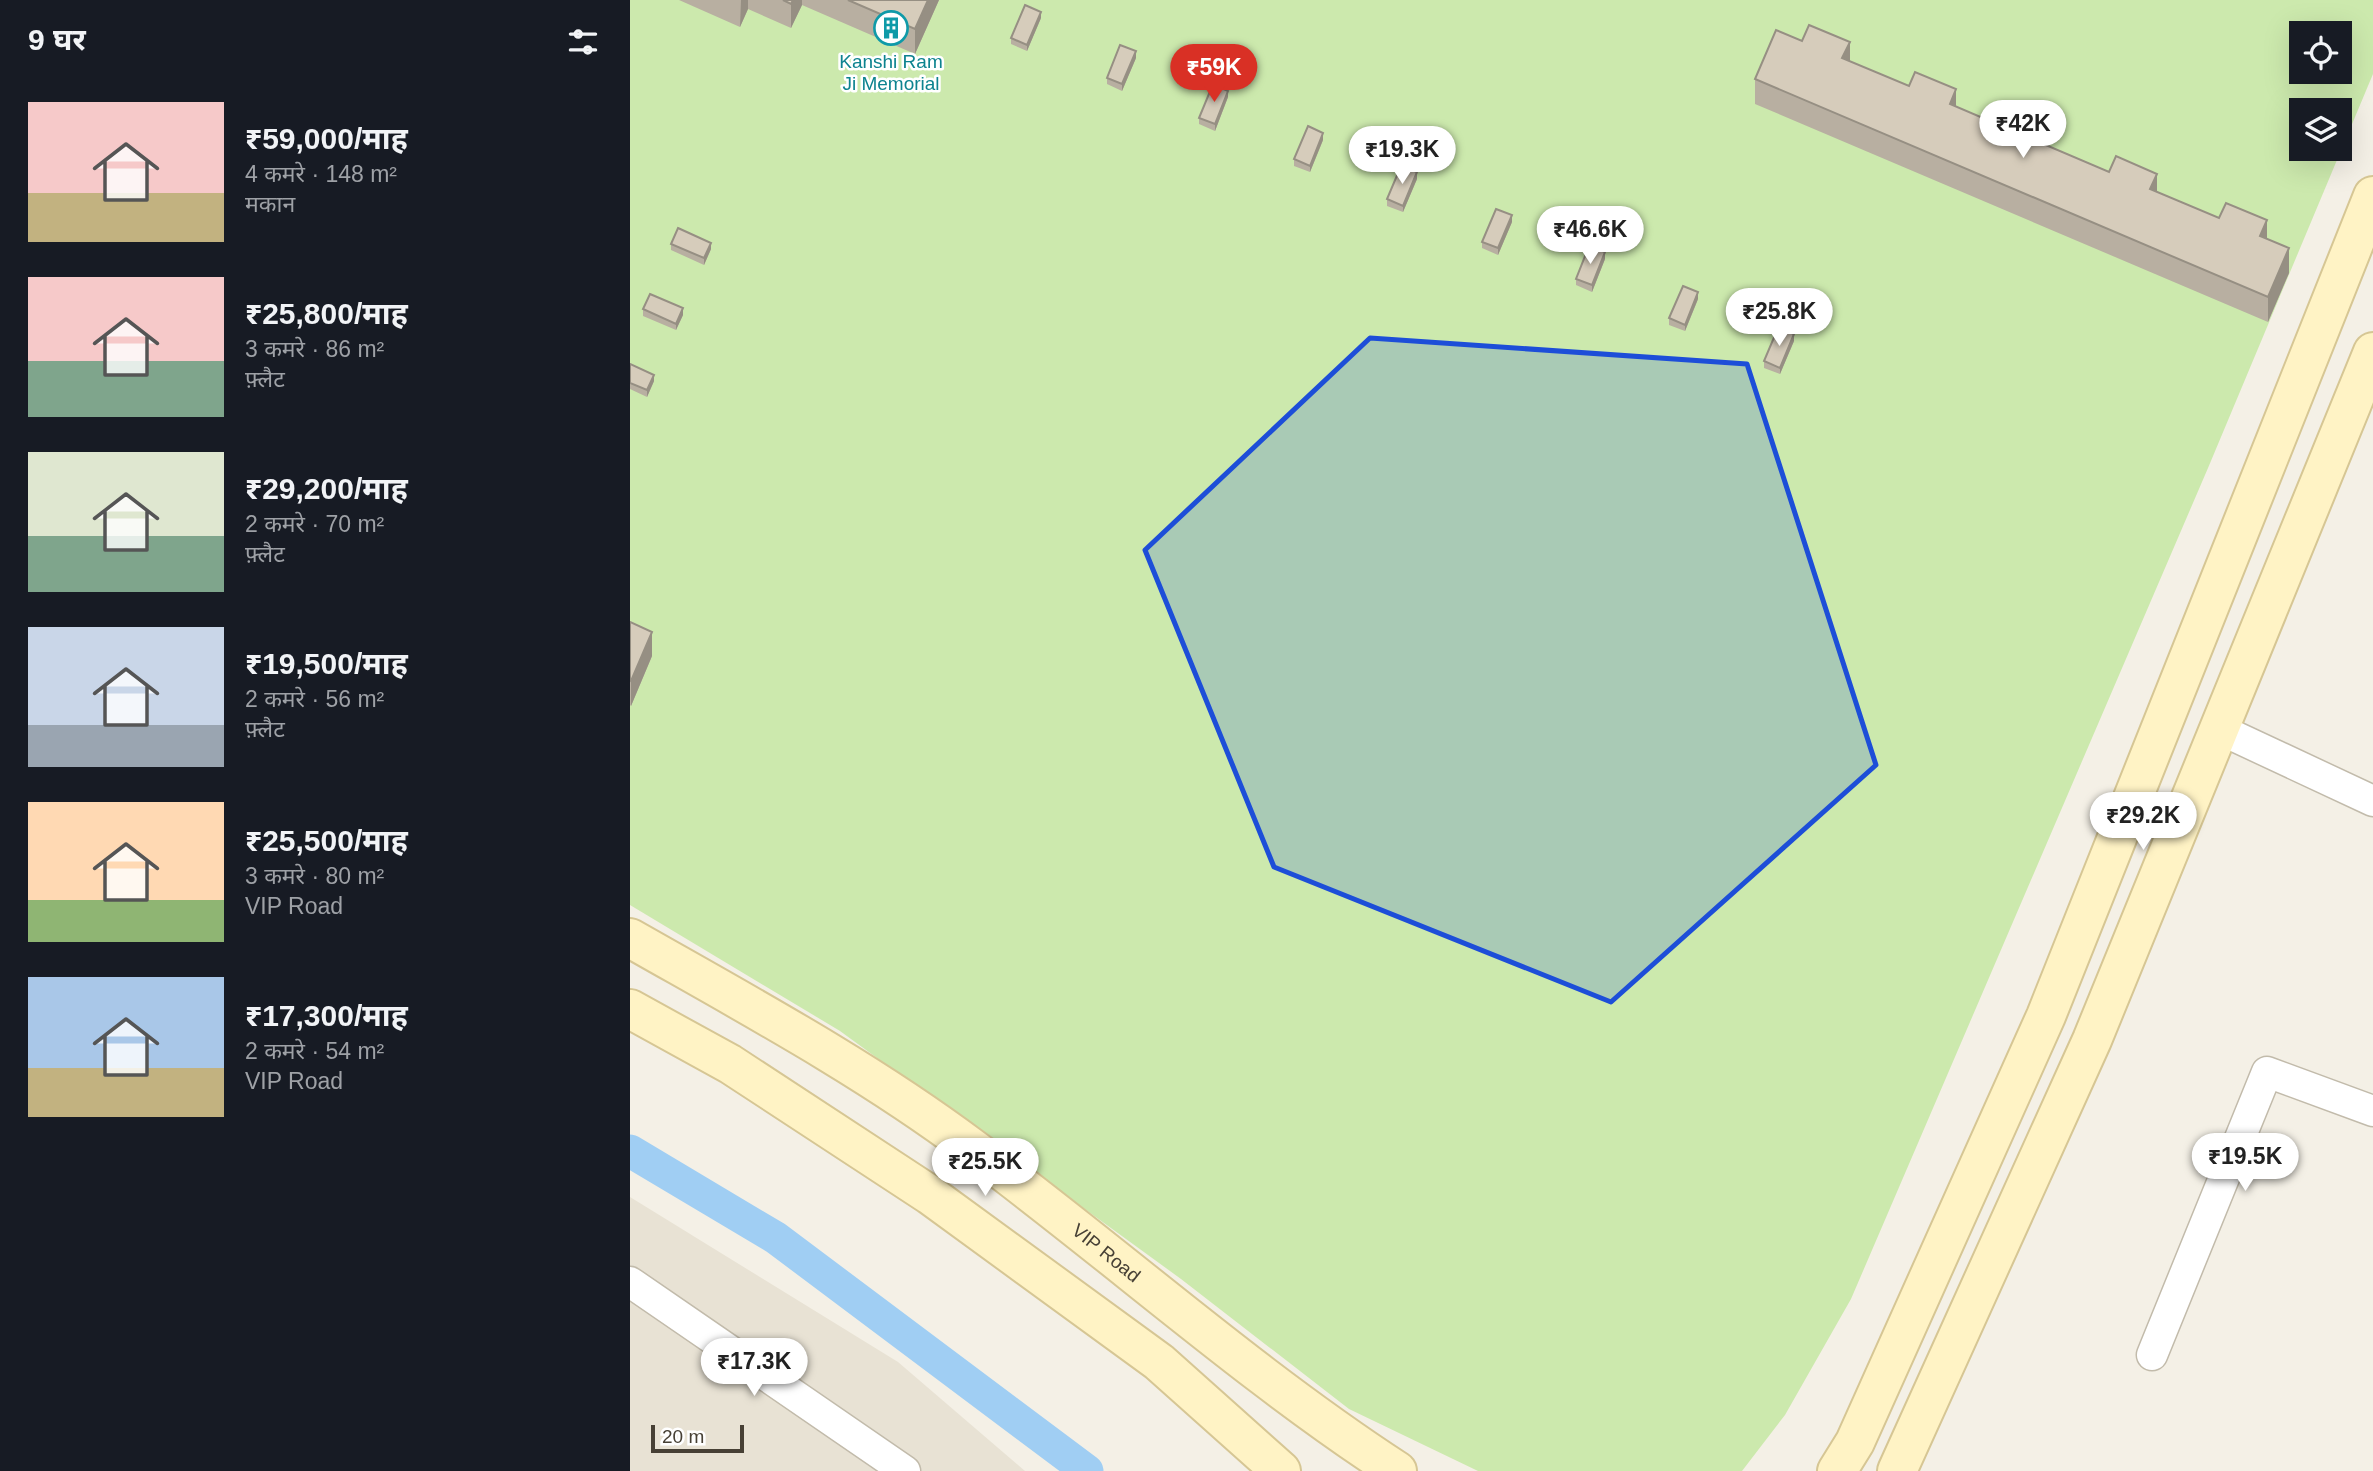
<!DOCTYPE html>
<html lang="hi">
<meta charset="utf-8">
<style>
body{margin:0;font-family:Arial,"Noto Sans Devanagari",sans-serif;background:#242831;color:#f1f3f6;height:100vh;display:flex;flex-direction:column;font-size:26px;white-space:nowrap}
*{box-sizing:border-box;margin:0}
p{font-size:23px;color:#9ea1a6}
.icon{flex:none;width:38px;height:38px;fill:none;stroke:currentColor;stroke-width:2;stroke-linecap:round;stroke-linejoin:round}
.map{position:relative;flex:1;overflow:hidden}
.side{display:flex;flex-direction:column;background:#171b24;width:630px}
.side>*{flex:none}
.fabs{position:absolute;left:1659px;top:21px;display:grid;gap:14px}
.fabs a{display:grid;place-items:center;width:63px;height:63px;border-radius:0px;background:#171b24;box-shadow:0 7px 28px #0002;font-size:35px}
.scale{position:absolute;left:21px;bottom:18px;width:93px;box-sizing:border-box;padding-left:7px;border:4px solid #474035;border-top:0;font-size:19px;line-height:24px;white-space:nowrap;color:#474035;-webkit-text-stroke:5px #fff;paint-order:stroke}
.price{position:absolute;translate:-50% -60px;padding:0 16px;border-radius:24px;background:#fff;color:#222;font-size:23px;line-height:46px;filter:drop-shadow(0 2px 4px #0008)}
.price::after{content:'';position:absolute;left:50%;top:42px;width:21px;height:16px;margin-left:-10px;background:inherit;clip-path:polygon(0 0,100% 0,50% 100%)}
.price.on{background:#d93025;color:#fff}
ul{padding:0;list-style:none}
li{display:flex;align-items:center;gap:21px;height:175px;padding:0 28px}
li span{display:grid;place-items:center;flex:none;width:196px;height:140px;border-radius:0px;color:#555}
li>.icon{margin-inline-start:auto}
span .icon{width:84px;height:84px;fill:#fffc;stroke-width:1}
li b{font-size:30px}
h2{display:flex;justify-content:space-between;align-items:center;height:84px;padding:0 28px;font-size:30px}
main{display:flex;flex:1;min-height:0}
.map>svg:first-child{display:block}
</style>
<main>
<section class="side">
<h2>9 घर<svg class="icon" aria-label="filters" viewBox="0 0 24 24"><path d="M4 7h16M4 17h16"/><circle cx="9" cy="7" r="2"/><circle cx="15" cy="17" r="2"/></svg></h2>
<ul>
<li><span style="background:linear-gradient(#f6c9c9 65%,#c2b280 0)"><svg class="icon" aria-label="home" viewBox="0 0 24 24"><path d="M3 11l9-7 9 7M6 9v11h12V9"/></svg></span><div><b>₹59,000/माह</b><p>4 कमरे · 148 m²</p><p>मकान</p></div></li>
<li><span style="background:linear-gradient(#f6c9c9 60%,#7fa58c 0)"><svg class="icon" aria-label="home" viewBox="0 0 24 24"><path d="M3 11l9-7 9 7M6 9v11h12V9"/></svg></span><div><b>₹25,800/माह</b><p>3 कमरे · 86 m²</p><p>फ़्लैट</p></div></li>
<li><span style="background:linear-gradient(#dfe7d0 60%,#7fa58c 0)"><svg class="icon" aria-label="home" viewBox="0 0 24 24"><path d="M3 11l9-7 9 7M6 9v11h12V9"/></svg></span><div><b>₹29,200/माह</b><p>2 कमरे · 70 m²</p><p>फ़्लैट</p></div></li>
<li><span style="background:linear-gradient(#c9d6e8 70%,#9aa5b1 0)"><svg class="icon" aria-label="home" viewBox="0 0 24 24"><path d="M3 11l9-7 9 7M6 9v11h12V9"/></svg></span><div><b>₹19,500/माह</b><p>2 कमरे · 56 m²</p><p>फ़्लैट</p></div></li>
<li><span style="background:linear-gradient(#ffd9b3 70%,#8fb573 0)"><svg class="icon" aria-label="home" viewBox="0 0 24 24"><path d="M3 11l9-7 9 7M6 9v11h12V9"/></svg></span><div><b>₹25,500/माह</b><p>3 कमरे · 80 m²</p><p>VIP Road</p></div></li>
<li><span style="background:linear-gradient(#a9c7e8 65%,#c2b280 0)"><svg class="icon" aria-label="home" viewBox="0 0 24 24"><path d="M3 11l9-7 9 7M6 9v11h12V9"/></svg></span><div><b>₹17,300/माह</b><p>2 कमरे · 54 m²</p><p>VIP Road</p></div></li>
</ul>
</section>
<div class="map">
<svg width="1743" height="1471" viewBox="0 0 1743 1471">
<rect width="100%" height="100%" fill="#f4f0e6"/>
<path fill="#e8e2d4" d="M0,1197L268,1362L395,1471H0Z"/>
<path fill="#cce9ad" fill-rule="evenodd" d="M0,0H1743V74L1578,468L1221,1299L1155,1415L1112,1471H848L719,1409L551,1279L210,1031L0,905ZM1671,33H1710V72H1671ZM1671,110H1710V149H1671Z"/>
<g fill="none" stroke-linecap="round" stroke-linejoin="round">
<path stroke="#a0cef3" stroke-width="33" d="M0,1151L146,1238L457,1471"/>
<g stroke="#c2bbab" stroke-width="33">
<path id="minor" d="M1589,729L1743,801
M0,1282L275,1471
M1522,1355L1637,1072L1743,1111"/>
</g>
<g stroke="#d6c694" stroke-width="42">
<g id="secondary">
<path id="s1" d="M0,938C116,1004 235,1068 342,1148C485,1254 618,1374 767,1471"/>
<path d="M0,1009L100,1064L300,1195L529,1362L651,1471"/>
<path d="M1207,1471L1225,1442L1416,1016L1743,196"/>
<path d="M1267,1471L1462,1040L1743,352"/>
</g>
</g>
<use href="#minor" stroke="#fff" stroke-width="30"/>
<use href="#secondary" stroke="#fff3c5" stroke-width="38"/>
</g>
<path fill="#b8afa1" d="M49,0H309L285,54L172,5L161,28L118,9L110,27Z
M411,18L397,51L381,44V38Z
M506,58L492,91L477,84V78Z
M1220,61L1637,239L1659,273L1638,322L1125,104V79Z
M598,97L585,131L569,124V118Z
M693,140L680,172L664,166V159Z
M787,179L773,212L757,206V199Z
M882,222L868,255L852,248V242Z
M41,244L81,249L74,265L41,250Z
M975,259L962,292L946,285V279Z
M1068,299L1055,331L1039,325V318Z
M13,309L53,315L46,330L13,316Z
M1164,341L1150,374L1134,368V361Z
M0,364L24,381L17,397L0,389Z
M0,622L22,656L1,706L0,705Z"/>
<path fill="#968f83" d="M111,0H118V9L110,27Z
M163,0H172V5L161,28V4Z
M298,0H309L285,54V29Z
M411,12V18L397,51V45Z
M1220,42V67L1212,58Z
M506,51V58L492,91V84Z
M1326,89V114L1320,104Z
M598,91V97L585,131V124Z
M693,133V140L680,172V166Z
M787,172V179L773,212V206Z
M1527,174V198L1520,189Z
M882,215V222L868,255V248Z
M1637,220V245L1630,236Z
M81,243V249L74,265V258Z
M1659,248V273L1638,322V297Z
M975,252V259L962,292V285Z
M1068,292V299L1055,331V325Z
M53,308V315L46,330V324Z
M1164,334V341L1150,374V368Z
M24,375V381L17,397V390Z
M22,632V656L1,706V681Z"/>
<path fill="#d6ccbb" stroke="#968f83" stroke-width="2" d="M153,0H163L161,4Z
M218,0H298L285,29Z
M395,5L411,12L397,45L381,38Z
M1179,25L1220,42L1212,58L1279,86L1285,72L1326,89L1320,104L1479,172L1486,156L1527,174L1520,189L1589,218L1596,203L1637,220L1630,236L1659,248L1638,297L1125,79L1146,30L1172,41Z
M490,45L506,51L492,84L477,78Z
M583,84L598,91L585,124L569,118Z
M678,126L693,133L680,166L664,159Z
M771,166L787,172L773,206L757,199Z
M866,209L882,215L868,248L852,242Z
M48,228L81,243L74,258L41,244Z
M959,246L975,252L962,285L946,279Z
M1053,286L1068,292L1055,325L1039,318Z
M20,294L53,308L46,324L13,309Z
M1148,328L1164,334L1150,368L1134,361Z
M0,364L24,375L17,390L0,383Z
M0,622L22,632L1,681L0,680Z"/>
<path fill="#1d4ed8" fill-opacity="0.2" stroke="#1d4ed8" stroke-width="5" stroke-linejoin="round" d="M740,338L1117,364L1246,765L981,1002L644,867L515,550Z"/>
<defs>
<g id="building-ring" transform="scale(1.75)"><circle r="9.5" fill="#fff" stroke="#0f9aa8" stroke-width="1.5"/><path d="M-4-6H4V6H1V3H-1V6H-4ZM-2.5-4.3h1.7v1.8h-1.7ZM.8-4.3h1.7v1.8H.8ZM-2.5-1h1.7V.8h-1.7ZM.8-1h1.7V.8H.8Z" fill="#0f9aa8"/></g>
</defs>
<g fill-rule="evenodd">
<use href="#building-ring" x="261" y="28"/>
</g>
<g text-anchor="middle" stroke-width="5" stroke-linejoin="round" paint-order="stroke">
<g font-size="19" fill="#0d838f" stroke="#fff">
<text x="261" y="68">Kanshi Ram<tspan x="261" dy="22">Ji Memorial</tspan></text>
</g>
<g font-size="19" fill="#474035" stroke="#fff">
<text dy="7" stroke="none"><textPath href="#s1" startOffset="572">VIP Road</textPath></text>
</g>
</g>
</svg>
<div class="fabs">
<a><svg class="icon" aria-label="locate" viewBox="0 0 24 24"><circle cx="12" cy="12" r="6"/><path d="M12 2v4M12 18v4M2 12h4M18 12h4"/></svg></a>
<a><svg class="icon" aria-label="layers" viewBox="0 0 24 24"><path d="M12 4l9 5-9 5-9-5zM3 14l9 5 9-5"/></svg></a>
</div>
<div class="scale">20 m</div>
<b class="price on" style="left:584px;top:104px">₹59K</b>
<b class="price" style="left:1393px;top:160px">₹42K</b>
<b class="price" style="left:772px;top:186px">₹19.3K</b>
<b class="price" style="left:960px;top:266px">₹46.6K</b>
<b class="price" style="left:1149px;top:348px">₹25.8K</b>
<b class="price" style="left:1513px;top:852px">₹29.2K</b>
<b class="price" style="left:1615px;top:1193px">₹19.5K</b>
<b class="price" style="left:355px;top:1198px">₹25.5K</b>
<b class="price" style="left:124px;top:1398px">₹17.3K</b>
</div>
</main>
